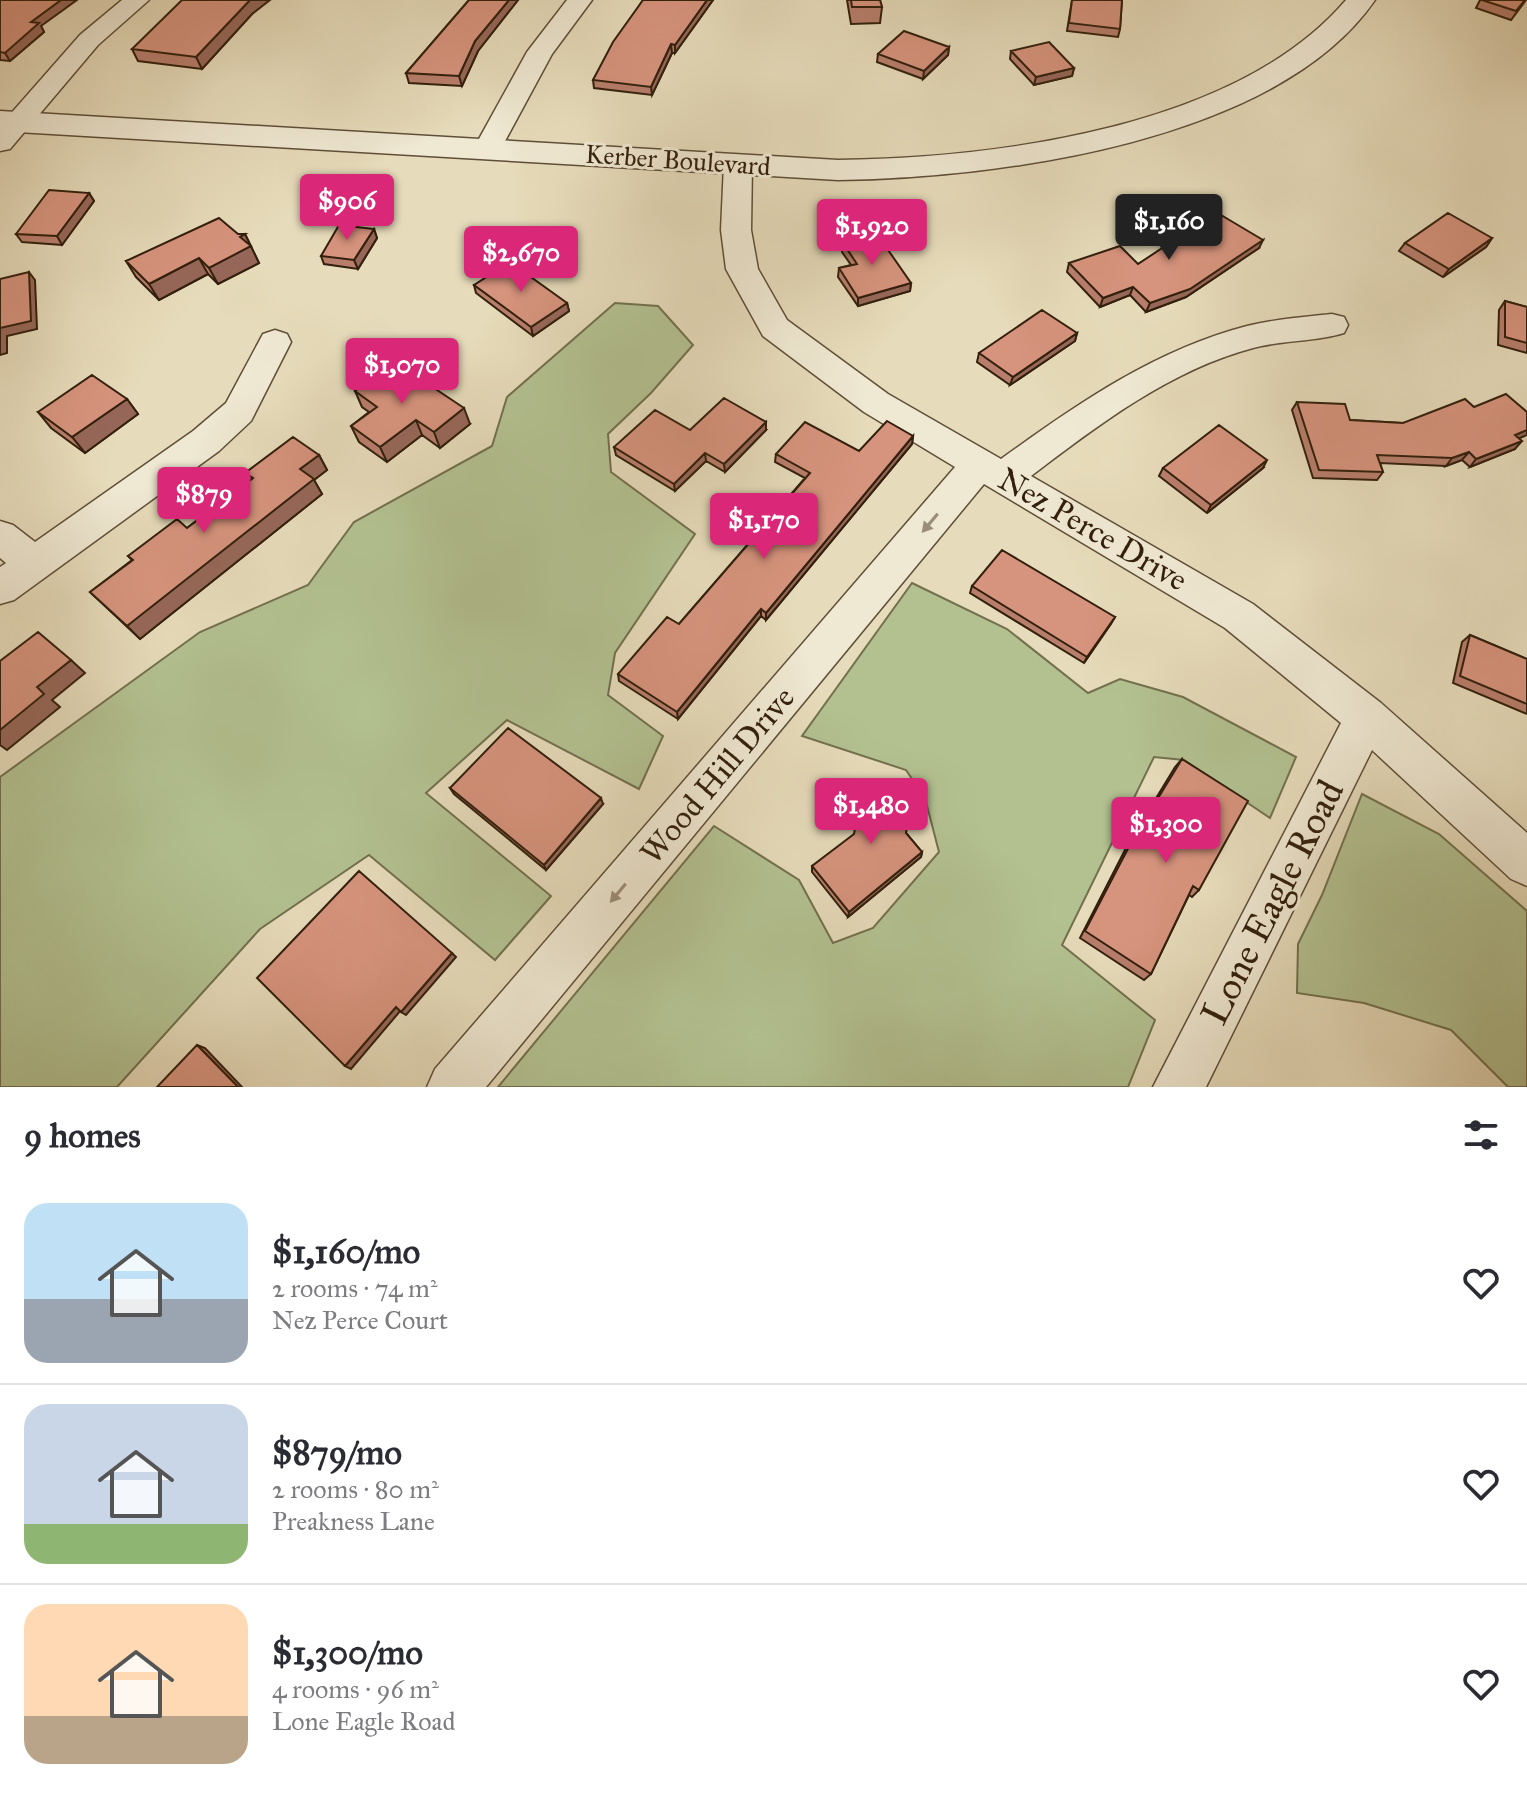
<!DOCTYPE html>
<meta charset="utf-8">
<style>
body{margin:0;font-family:"IM FELL Great Primer",serif;background:#f2f2f3;color:#2b2b33;height:100vh;display:flex;flex-direction:column;font-size:30px;white-space:nowrap}
*{box-sizing:border-box;margin:0}
p{font-size:26px;color:#7c7c81}
.icon{flex:none;width:44px;height:44px;fill:none;stroke:currentColor;stroke-width:2;stroke-linecap:round;stroke-linejoin:round}
.map{position:relative;height:1087px;overflow:hidden}
.side{display:flex;flex-direction:column;background:#fff;flex:1}
.side>*{flex:none}
.price{position:absolute;translate:-50% -68px;padding:0 18px;border-radius:8px;background:#db2777;color:#fff;font-size:26px;line-height:52px;filter:drop-shadow(0 2px 4px #0008)}
.price::after{content:'';position:absolute;left:50%;top:48px;width:24px;height:18px;margin-left:-12px;background:inherit;clip-path:polygon(0 0,100% 0,50% 100%)}
.price.active{background:#222;color:#fff}
ul{padding:0;list-style:none}
li{display:flex;align-items:center;gap:24px;height:200px;padding:0 24px}
li+li{border-top:2px solid #e1e1e2}
li span{display:grid;place-items:center;flex:none;width:224px;height:160px;border-radius:24px;color:#555}
li>.icon{margin-inline-start:auto}
span .icon{width:96px;height:96px;fill:#fffc;stroke-width:1}
li b{font-size:34px}
h2{display:flex;justify-content:space-between;align-items:center;height:96px;padding:0 24px;font-size:34px}
.map>svg:first-child{display:block}
</style>
<div class="map">
<svg width="1527" height="1087" viewBox="0 0 1527 1087">
<rect width="100%" height="100%" fill="#e6dbba"/>
<filter id="stains"><feTurbulence type="fractalNoise" baseFrequency=".0025" numOctaves="4"/><feColorMatrix values="0 0 0 0 .2 0 0 0 0 .09 0 0 0 0 .02 0 0 0 .5 -.17"/></filter>
<radialGradient id="worn" r=".72"><stop offset=".6" stop-color="#630" stop-opacity="0"/><stop offset="1" stop-color="#630" stop-opacity=".3"/></radialGradient>
<path fill="#b3c191" stroke="#72704e" stroke-width="2" d="M615,303L658,306L693,345L651,393L608,434L611,472L695,534L615,653L608,695L663,736L639,789L507,720L426,793L551,896L495,960L369,855L260,929L117,1087H0V777L200,632L308,585L354,522L492,446L507,397Z
M912,583L1007,629L1088,693L1120,679L1183,697L1296,757L1270,818L1184,760L1154,757L1062,945L1155,1020L1128,1087H498L714,826L799,880L833,943L873,928L939,852L925,798L906,770L802,736Z
M1362,794L1439,834L1527,911V1087H1508L1451,1030L1364,1003L1297,993L1298,944L1322,895Z"/>
<g fill="none" stroke-linecap="round" stroke-linejoin="round">
<g stroke="#5f4e38" stroke-width="3">
<path id="minor" d="M122,0H149L98,45L10,149L0,151V126L80,35Z
M567,0H592L552,54L498,154H478L474,148L527,52Z
M738,155L748,158L752,164L751,230L758,269L787,320L888,394L1001,459C1077,404 1155,350 1247,326C1275,319 1304,317 1332,314L1344,317L1348,325L1344,333C1314,342 1283,340 1253,348C1170,370 1098,425 1031,476L1253,604L1381,703L1527,833V886L1511,879L1372,750L1206,1087H1153L1341,723L1225,628L984,484L486,1087H427L435,1069L955,467L864,412L763,336L726,269L721,230L724,164L728,158Z
M275,330L287,334L291,342L251,421L219,451L14,600L0,604V567L6,563L0,558V521L13,525L35,542L193,431L226,403L263,334Z"/>
</g>
<g stroke="#5f4e38" stroke-width="3">
<path id="tertiary" d="M1346,0H1375C1277,142 998,178 838,180L0,131V111L838,160C997,158 1237,128 1346,0Z"/>
</g>
<use href="#minor" fill="#efe8d2" fill-rule="evenodd"/>
<use href="#tertiary" fill="#efe8d2" fill-rule="evenodd"/>
</g>
<path fill="#b87e6c" stroke="#321f0c" stroke-width="2" d="M0,0L41,26L44,32L10,61L0,60Z
M469,0H518L478,51L462,86L409,83L406,73Z
M643,0H713L675,53H672L652,95L594,88L593,80Z
M847,0H880L882,7L880,23L851,24Z
M1072,0H1122L1120,29L1118,37L1067,31Z
M1480,0H1526L1511,20L1476,8Z
M252,14L202,69L138,61L132,49Z
M949,47L948,55L923,79L877,62L878,54Z
M1011,51L1074,68L1072,76L1034,85L1010,59Z
M89,193L94,201L62,245L22,242L16,234Z
M1202,227L1259,248L1186,297L1146,312L1130,295L1100,307L1067,272L1069,263L1138,264Z
M374,229L377,238L358,269L324,264L321,256Z
M238,234H245L259,263L218,284L208,274L159,300L136,277L126,261Z
M1492,238L1486,247L1443,277L1399,251L1405,243Z
M843,243L911,283L910,291L858,306L838,277L839,268L851,265L842,252Z
M474,285L567,303L569,311L533,336L476,293Z
M1505,301L1527,307V353L1498,345L1499,310Z
M1077,333L1075,341L1010,385L977,362L979,353Z
M355,391L470,424L440,448L422,435L387,462L359,442L351,426L369,412L362,407Z
M127,399L138,414L85,453L51,428L38,412Z
M1297,402L1350,420L1403,423L1474,407L1519,438L1515,449L1470,467L1462,460L1446,466L1380,463L1383,472L1377,480L1313,478L1292,410Z
M690,430H766L725,472L706,461L675,491L616,455L614,447Z
M913,436L912,444L766,620L761,616L678,719L619,681L618,674L679,624L805,478L775,462L776,454L859,451Z
M319,455L327,470L314,480L322,494L140,639L90,592L132,560L128,556L187,528L250,480L245,473Z
M1163,468H1263L1207,513L1159,476Z
M972,586L1115,617L1084,663L970,593Z
M1470,635L1527,659V714L1453,683L1462,642Z
M1182,759L1199,890L1192,897L1189,895L1151,974L1144,980L1080,938L1127,846L1175,767Z
M450,788L603,804L546,870L454,794Z
M906,833L922,852L921,857L848,917L812,872V866Z"/>
<path fill="#966758" stroke="#321f0c" stroke-width="2" d="M61,0H77L41,26L44,32L10,61L5,53L31,22Z
M250,0H270L252,14L202,69L196,57Z
M509,0H518L478,51L462,86L459,76L475,41Z
M707,0H713L675,53V45Z
M671,44L672,53L652,95L651,87Z
M949,47L948,55L923,79L924,71Z
M1074,68L1072,76L1034,85L1036,77Z
M89,193L94,201L62,245L57,236Z
M374,229L377,238L358,269L354,260Z
M245,234L259,263L218,284L209,268L240,237Z
M1492,238L1486,247L1443,277L1449,269Z
M1263,240L1259,248L1186,297L1146,312L1150,303Z
M199,258L208,274L159,300L149,284Z
M29,272L35,280L37,329L7,336V353L0,355V328Z
M911,283L910,291L858,306V298Z
M1133,287L1130,295L1100,307L1103,298Z
M567,303L569,311L533,336L531,327Z
M1077,333L1075,341L1010,385L1013,377Z
M127,399L138,414L85,453L72,437Z
M464,408L470,424L440,448L434,432Z
M416,420L422,435L387,462L380,447Z
M766,422V430L725,472L724,464Z
M1527,430V435L1508,443L1515,435Z
M913,436L912,444L766,620V613Z
M1522,441L1515,449L1470,467L1476,459Z
M1469,452L1462,460L1446,466L1452,458Z
M705,453L706,461L675,491L674,484Z
M319,455L327,470L314,480L322,494L140,639L127,626L300,469Z
M1267,460L1263,468L1207,513L1211,505Z
M761,609V616L678,719L677,712Z
M1115,617L1111,624L1084,663L1087,657Z
M71,660L85,673L52,700L60,707L7,750L0,745V730L37,687Z
M601,798L603,804L546,870L544,865Z
M922,852L921,857L848,917L849,912Z
M452,953L456,957L406,1015L401,1012Z
M396,1007L401,1010L351,1069L345,1066Z
M197,1045L205,1048L242,1087H238Z"/>
<path fill="#d6937d" stroke="#321f0c" stroke-width="2" d="M0,0H61L31,22L39,23L5,53L0,52Z
M182,0H250L196,57L132,49Z
M469,0H509L475,41L459,76L406,73Z
M643,0H707L675,45L671,44L651,87L593,80L613,42Z
M851,0H880L882,7H852Z
M1072,0H1122L1120,29L1069,23Z
M1482,0H1525L1516,11Z
M904,31L949,47L924,71L878,54Z
M1049,42L1074,68L1036,77L1011,51Z
M49,190L89,193L57,236L16,234Z
M1448,213L1492,238L1449,269L1405,243Z
M1221,215L1263,240L1190,289L1150,303L1133,287L1103,298L1069,263L1120,246L1138,264L1197,225L1202,227Z
M219,218L238,234H245L240,237L251,246L209,268L199,258L149,284L126,261Z
M339,225L374,229L354,260L321,256Z
M877,234L911,283L858,298L839,268L857,264L843,243Z
M510,262L567,303L531,327L474,285Z
M29,272L31,321L0,328V345V279Z
M1505,301L1527,307V343L1505,337Z
M1042,310L1077,333L1013,377L979,353Z
M389,365L411,380L416,376L464,408L434,432L416,420L380,447L351,426L377,407L355,391Z
M92,375L127,399L72,437L38,412Z
M1506,394L1527,412V430L1515,435L1522,441L1476,459L1469,452L1452,458L1377,455L1383,472L1319,470L1297,402L1345,404L1350,420L1403,423L1465,399L1474,407Z
M724,398L766,422L724,464L705,453L674,484L614,447L655,410L690,430Z
M887,421L913,436L766,613L761,609L677,712L618,674L667,617L679,624L810,473L776,454L805,422L859,451Z
M1219,425L1267,460L1211,505L1163,468Z
M293,437L319,455L300,469L314,479L127,626L90,592L133,560L128,556L177,519L187,528L253,478L245,473Z
M1002,550L1115,617L1087,657L972,586Z
M38,632L71,660L37,687L44,694L0,730V661Z
M1470,635L1527,659V704L1460,676Z
M508,728L601,798L544,865L450,788Z
M1182,759L1248,801L1199,890L1193,886L1151,974L1085,931L1133,839Z
M864,780L913,791L906,833L922,852L849,912L812,866L854,834Z
M359,871L452,953L401,1012L396,1007L345,1066L257,978Z
M197,1045L238,1087H157Z"/>
<defs><path id="oneway-solid" d="M-6-.8H1V-3.2L6.5 0L1 3.2V.8H-6Z" transform="scale(2)"/></defs>
<g fill="#9a8e79">
<use href="#oneway-solid" transform="translate(930 523) rotate(130)"/>
<use href="#oneway-solid" transform="translate(618 893) rotate(130)"/>
</g>
<g text-anchor="middle" stroke-width="6" stroke-linejoin="round" paint-order="stroke">
<g font-size="26" fill="#321f0c" stroke="#efe8d2">
<text transform="translate(678 160) rotate(4)" y="9">Kerber Boulevard</text>
</g>
<g font-size="32" fill="#321f0c" stroke="#efe8d2">
<text transform="translate(1093 529) rotate(30)" y="11">Nez Perce Drive</text>
<text transform="translate(717 775) rotate(-50)" y="11">Wood Hill Drive</text>
</g>
<g font-size="38" fill="#321f0c" stroke="#efe8d2">
<text transform="translate(1272 902) rotate(-63)" y="13">Lone Eagle Road</text>
</g>
</g>
<rect width="100%" height="100%" filter="url(#stains)"/>
<rect width="100%" height="100%" fill="url(#worn)"/>
</svg>
<b class="price" style="left:347px;top:242px">$906</b>
<b class="price active" style="left:1169px;top:262px">$1,160</b>
<b class="price" style="left:872px;top:267px">$1,920</b>
<b class="price" style="left:521px;top:294px">$2,670</b>
<b class="price" style="left:402px;top:406px">$1,070</b>
<b class="price" style="left:204px;top:535px">$879</b>
<b class="price" style="left:764px;top:561px">$1,170</b>
<b class="price" style="left:871px;top:846px">$1,480</b>
<b class="price" style="left:1166px;top:865px">$1,300</b>
</div>
<section class="side">
<h2>9 homes<svg class="icon" aria-label="filters" viewBox="0 0 24 24"><path d="M4 7h16M4 17h16"/><circle cx="9" cy="7" r="2"/><circle cx="15" cy="17" r="2"/></svg></h2>
<ul>
<li><span style="background:linear-gradient(#bfe0f5 60%,#9aa5b1 0)"><svg class="icon" aria-label="home" viewBox="0 0 24 24"><path d="M3 11l9-7 9 7M6 9v11h12V9"/></svg></span><div><b>$1,160/mo</b><p>2 rooms · 74 m²</p><p>Nez Perce Court</p></div><svg class="icon" aria-label="heart" viewBox="0 0 24 24"><path d="M12 20l-8-8c-3-5 5-10 8-4 3-6 11-1 8 4z"/></svg></li>
<li><span style="background:linear-gradient(#c9d6e8 75%,#8fb573 0)"><svg class="icon" aria-label="home" viewBox="0 0 24 24"><path d="M3 11l9-7 9 7M6 9v11h12V9"/></svg></span><div><b>$879/mo</b><p>2 rooms · 80 m²</p><p>Preakness Lane</p></div><svg class="icon" aria-label="heart" viewBox="0 0 24 24"><path d="M12 20l-8-8c-3-5 5-10 8-4 3-6 11-1 8 4z"/></svg></li>
<li><span style="background:linear-gradient(#ffd9b3 70%,#b9a48a 0)"><svg class="icon" aria-label="home" viewBox="0 0 24 24"><path d="M3 11l9-7 9 7M6 9v11h12V9"/></svg></span><div><b>$1,300/mo</b><p>4 rooms · 96 m²</p><p>Lone Eagle Road</p></div><svg class="icon" aria-label="heart" viewBox="0 0 24 24"><path d="M12 20l-8-8c-3-5 5-10 8-4 3-6 11-1 8 4z"/></svg></li>
</ul>
</section>
